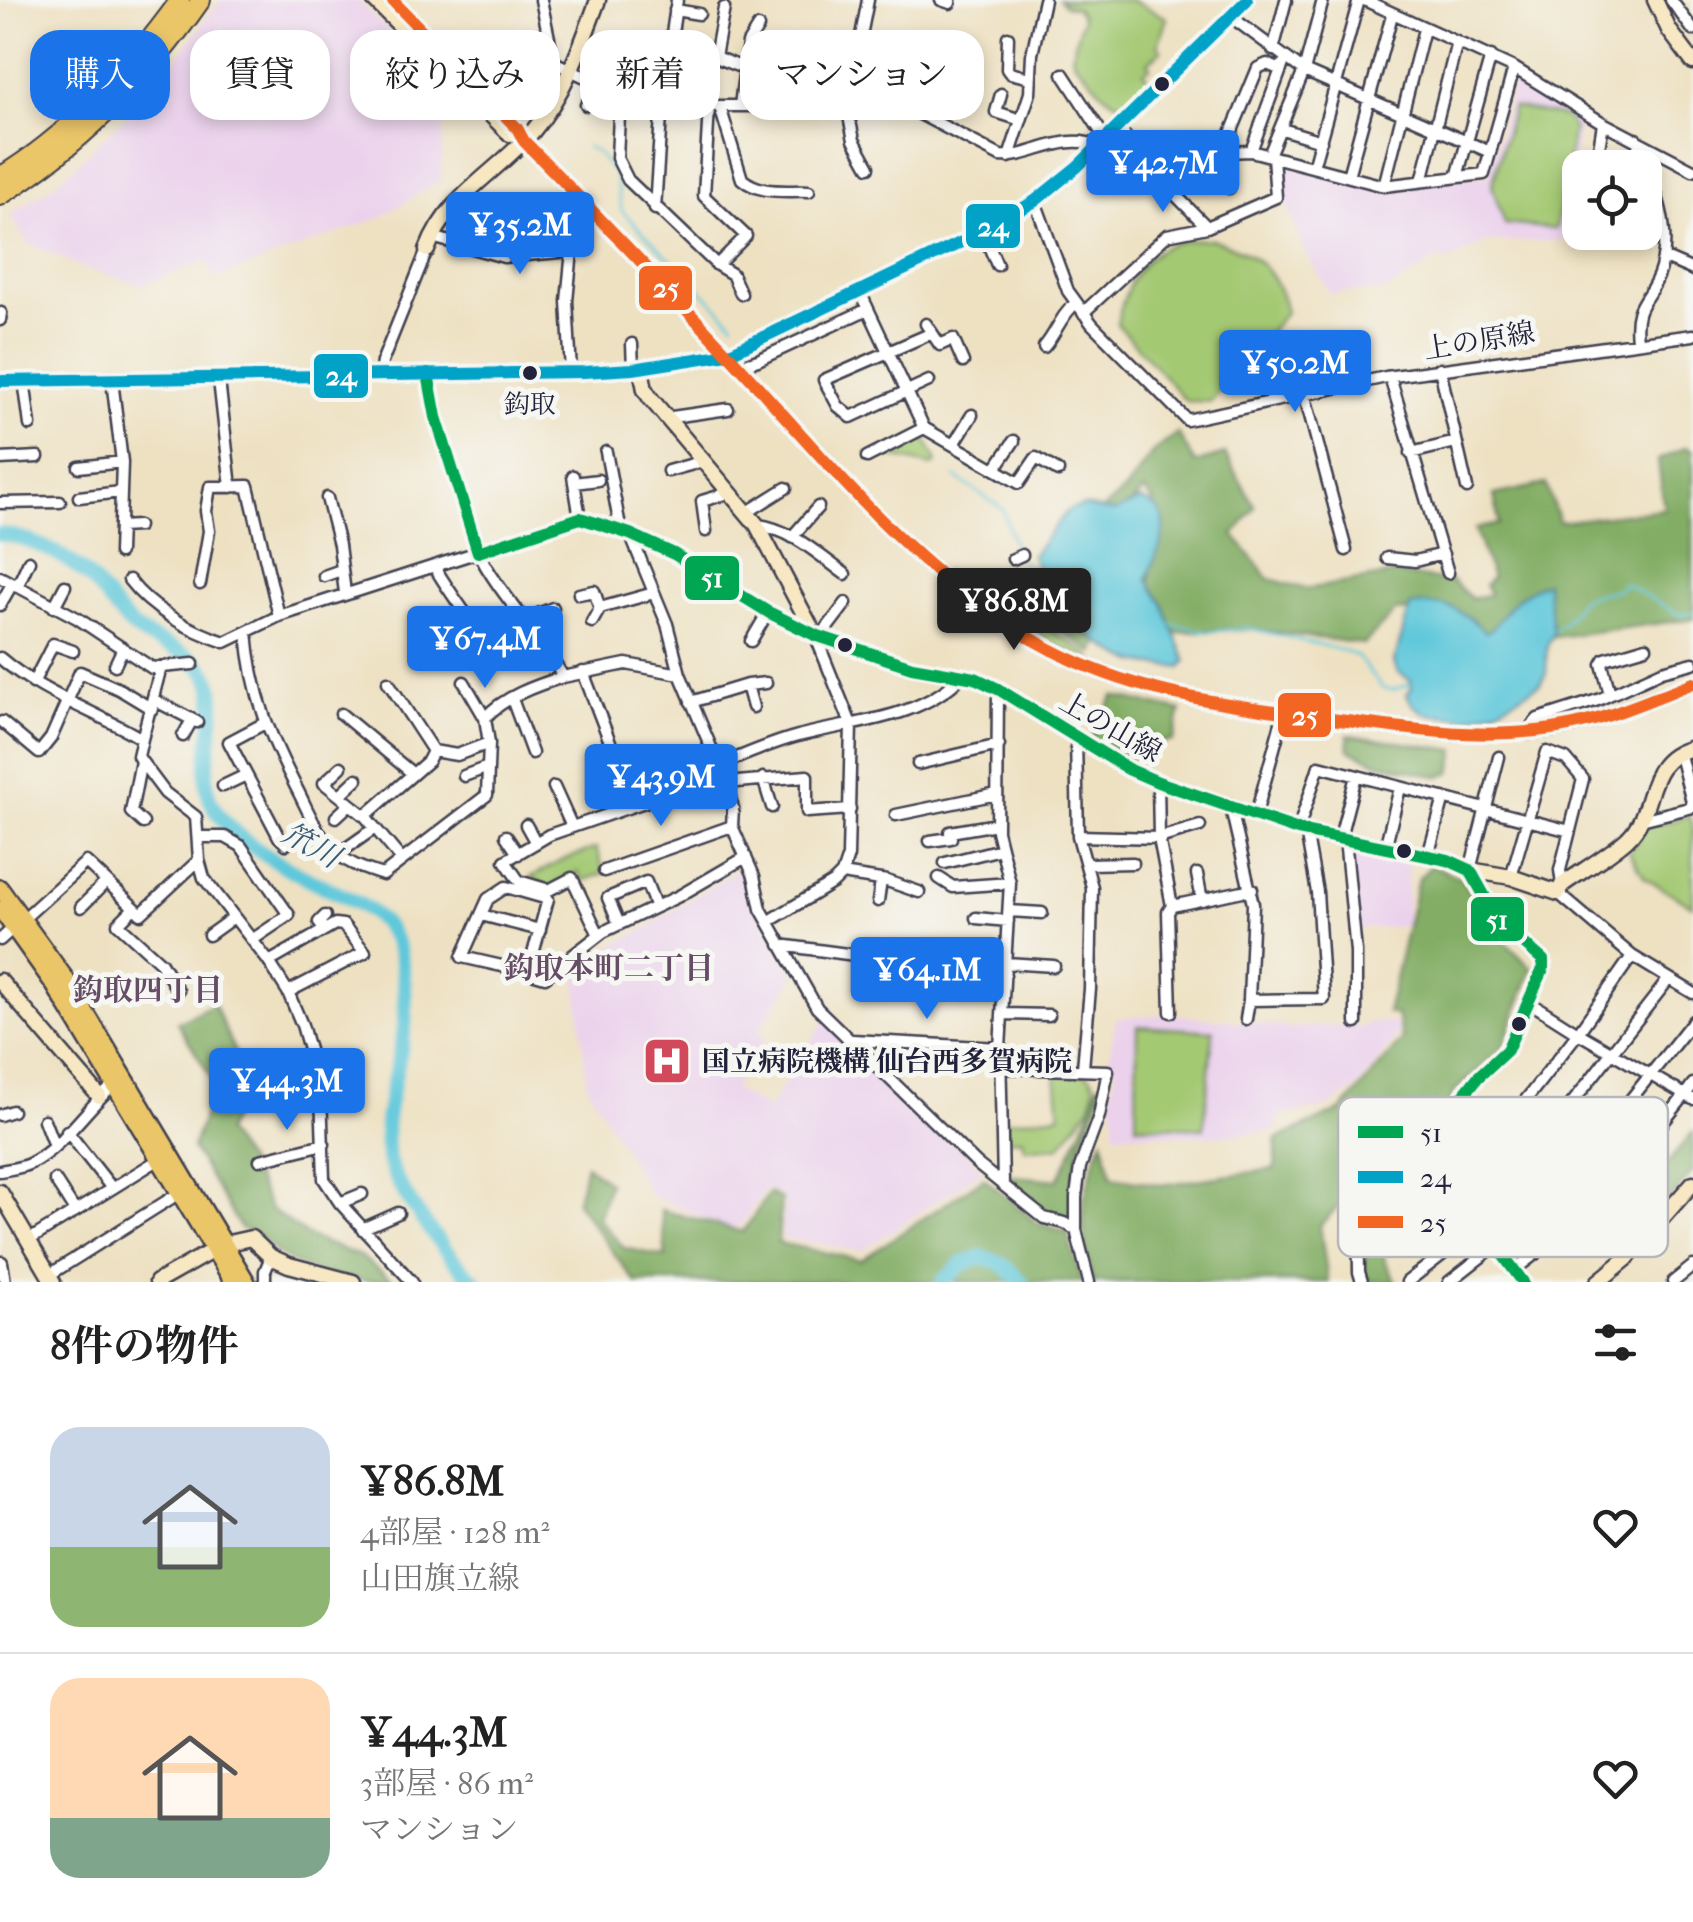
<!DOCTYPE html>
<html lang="ja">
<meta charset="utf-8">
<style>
body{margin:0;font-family:"IM FELL French Canon","Noto Serif JP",serif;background:#f6f6f6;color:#222;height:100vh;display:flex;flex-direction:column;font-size:38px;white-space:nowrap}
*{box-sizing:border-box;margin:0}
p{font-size:32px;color:#767676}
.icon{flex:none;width:55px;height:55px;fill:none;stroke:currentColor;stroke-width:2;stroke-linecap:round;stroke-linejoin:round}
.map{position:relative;height:1282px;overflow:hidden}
.drawer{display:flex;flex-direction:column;background:#fff;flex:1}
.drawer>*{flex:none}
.banner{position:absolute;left:30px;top:30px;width:1000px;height:90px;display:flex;gap:20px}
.controls{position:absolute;left:1562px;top:150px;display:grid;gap:20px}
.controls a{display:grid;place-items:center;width:100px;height:100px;border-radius:20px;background:#fff;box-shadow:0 5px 15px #0003;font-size:50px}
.price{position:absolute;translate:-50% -85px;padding:0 22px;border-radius:10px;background:#1a73e8;color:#fff;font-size:32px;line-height:65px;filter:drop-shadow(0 2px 5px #0008)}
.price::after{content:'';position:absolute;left:50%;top:60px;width:30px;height:22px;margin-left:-15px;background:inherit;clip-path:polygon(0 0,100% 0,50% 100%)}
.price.selected{background:#222;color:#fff}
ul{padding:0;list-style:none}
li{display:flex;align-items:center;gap:30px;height:250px;padding:0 50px}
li+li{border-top:2px solid #e0e0e0}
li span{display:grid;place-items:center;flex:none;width:280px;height:200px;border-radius:30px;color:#555}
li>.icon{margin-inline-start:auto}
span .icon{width:120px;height:120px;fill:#fffc;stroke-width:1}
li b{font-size:42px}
h2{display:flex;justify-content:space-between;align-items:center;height:120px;padding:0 50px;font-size:42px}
.pill{padding:0 35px;border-radius:30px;background:#fff;box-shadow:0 5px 15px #0003;font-size:35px;line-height:90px}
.pill.selected{background:#1a73e8;color:#fff}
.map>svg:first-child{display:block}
</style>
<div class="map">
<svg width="1693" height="1282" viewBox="0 0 1693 1282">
<rect width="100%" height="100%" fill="#f6f6f2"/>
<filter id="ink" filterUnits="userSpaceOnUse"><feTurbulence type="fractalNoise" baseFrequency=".01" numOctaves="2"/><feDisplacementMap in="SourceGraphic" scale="20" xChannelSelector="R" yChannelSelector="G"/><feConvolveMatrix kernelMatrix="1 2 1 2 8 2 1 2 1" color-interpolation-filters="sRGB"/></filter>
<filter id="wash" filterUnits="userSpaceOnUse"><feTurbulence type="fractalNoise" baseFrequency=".0048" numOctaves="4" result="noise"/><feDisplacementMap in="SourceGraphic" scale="40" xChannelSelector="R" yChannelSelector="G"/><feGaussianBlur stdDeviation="2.25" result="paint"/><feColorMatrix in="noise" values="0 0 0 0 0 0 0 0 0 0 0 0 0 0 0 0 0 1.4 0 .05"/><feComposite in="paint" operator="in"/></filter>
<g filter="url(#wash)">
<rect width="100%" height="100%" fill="#eee1c2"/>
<path fill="#ebd1ec" d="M221,0H357L464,104L460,108L444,105L441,180L381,217L215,279L207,261L142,285L86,269L28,243L10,214L42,194L73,168L146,97Z
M1515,78L1581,115L1562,241L1487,242L1449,261L1438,258L1387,291L1329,293L1304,249L1283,196L1280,160L1382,188L1488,176Z
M1358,854L1408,863L1406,926L1359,929L1352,862Z
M742,867L768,934L795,976L758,1031L766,1037L733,1089L768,1109L825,1020L983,1170L862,1251L782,1238L785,1197L766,1188L742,1224L729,1229L650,1195L587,1085L576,980L604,950L643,930Z
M1172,1014L1296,1028L1353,1024L1356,1027H1365L1366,1023L1393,1022L1398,1028L1394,1041L1358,1087L1327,1108L1280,1115L1275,1131L1211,1136L1114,1133V1112L1110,1098L1117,1067L1108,1065L1116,1018Z"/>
<path fill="#a4c973" stroke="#637657" stroke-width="2.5" d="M1059,0H1131L1167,18L1158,45L1162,50L1148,62L1151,67L1144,72L1151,86L1128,107C1103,100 1091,78 1074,61L1072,55L1082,18L1076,8L1064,5Z
M1513,107L1566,117L1574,129L1556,229L1505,224L1492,186Z
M1211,239C1254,253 1275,266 1286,312L1211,402L1186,401L1117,324C1124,291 1140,252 1178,242C1188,240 1200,240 1211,239Z
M925,437L937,462L933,466L884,455Z
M969,578L1088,654L1093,663C1047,641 1003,618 964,586Z
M1690,816L1693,827V906L1645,878L1629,852L1647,827Z
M596,848L605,873L583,881L578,872L550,887L531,877L563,860Z
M1137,1026L1213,1031L1204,1128L1136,1125Z
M1082,1072L1090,1076L1095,1084L1091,1105L1059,1147L1024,1148L1022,1138L1005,1140V1121L1060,1115L1056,1074Z"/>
<path fill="#83ad65" stroke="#526850" stroke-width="2.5" d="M1178,433L1195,463L1225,454L1255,507L1234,535L1269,579L1307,589L1394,574L1410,576L1452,581L1472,599L1490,594L1485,585L1492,578L1475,529L1499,524L1494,495L1546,484L1559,522L1664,509L1658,460L1686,447L1693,450V619L1539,639L1492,640L1444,608L1395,612L1364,644L1250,629L1161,633L1149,594L1154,503L1144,490L1113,524L1096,515L1127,488L1152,453Z
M1038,577C1042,605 1078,625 1099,642L1094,653L1017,601Z
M1114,696L1181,711L1173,741L1153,744L1144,764L1091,738Z
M1348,735L1456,750L1451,773L1439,777L1379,763L1349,750Z
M1432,865L1460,878L1502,939L1532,968L1504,1045L1454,1092L1435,1148L1429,1155L1411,1152L1388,1157L1320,1225L1328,1282H1093C1078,1221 1079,1197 1103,1139L1112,1177L1161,1185L1275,1169L1277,1139L1342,1110L1402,1040L1397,1015L1387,1013L1418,879Z
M214,1004L258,1106L233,1116L225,1132L249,1165L270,1209L309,1237L360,1256L394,1282C363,1282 314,1275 286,1259C269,1249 262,1231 241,1229L192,1148L215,1084L177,1022Z
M1099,1084L1103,1088C1098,1107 1089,1123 1082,1142C1073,1166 1073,1190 1072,1216L1069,1219L1050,1214L1009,1179L1013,1176L1058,1180L1090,1112Z
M1506,1128L1522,1139L1525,1146C1561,1163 1610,1197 1650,1177C1666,1169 1681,1146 1693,1132V1171C1660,1211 1642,1252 1587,1216L1496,1143L1498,1133Z
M586,1165L609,1183L598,1218L624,1248L666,1257L661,1210L743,1232L769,1193L781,1199L778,1243L861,1260L984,1178L1037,1223L1067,1232L1081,1282H635L576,1202Z
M1364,1212L1375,1217L1384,1258L1396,1282H1368L1364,1276Z"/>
<path fill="#5fc8da" stroke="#40758a" stroke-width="2.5" d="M1140,500C1184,513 1156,551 1147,579L1163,604L1186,661L1181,668C1164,665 1142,666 1127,659C1099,647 1063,610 1042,588V578L1032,556L1068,510L1084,506L1115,512Z
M1546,582L1553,633L1547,645L1546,674L1540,684L1497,709L1467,718L1426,714L1413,705L1407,695L1412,688L1410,680L1397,671L1394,662L1410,606C1446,600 1459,608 1486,632C1496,627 1497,622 1504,613C1514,599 1529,589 1546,582Z"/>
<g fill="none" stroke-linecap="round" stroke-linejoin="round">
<path stroke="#5fc8da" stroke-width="2.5" d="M594,34L614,82
M586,146L597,153L615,175L622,211L734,323
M955,477L1003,509L1016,553
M1020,561L1038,572
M1171,624L1207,632L1248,628L1345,651L1358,657L1382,688L1393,690L1410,684
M1554,630L1565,622L1582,598L1619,589L1623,583L1680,615L1693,612"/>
<path stroke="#5fc8da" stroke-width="15" d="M0,534C30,538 66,555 88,576C106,594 119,618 140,632C165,648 208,656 213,691C218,725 197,776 212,804C237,851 316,881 361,905C389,923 400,941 403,973C406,996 407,1019 402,1042C396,1079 380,1120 388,1157C394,1188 451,1261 476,1282
M943,1282L962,1264L980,1257L1001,1263L1022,1282"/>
</g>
</g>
<g filter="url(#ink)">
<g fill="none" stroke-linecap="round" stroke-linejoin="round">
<g stroke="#413f4f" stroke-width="15">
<path id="street" d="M541,0L554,62L620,94L709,106H898L920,114L1000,156C1028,160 1064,131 1097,146
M868,0L847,107L854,140L869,167
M941,0L950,3V0
M1364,0L1514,68L1603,123L1693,170
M1671,0L1693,30
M675,10L699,14
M1230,16L1304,71L1490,152
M1008,37L1007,69L1010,73L1030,78
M1273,50L1286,0
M669,51L715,57L743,68
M715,57L724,8
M1063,74L1105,138
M620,94L617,158L628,180L717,265L732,274L741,294
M1001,94L996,112L1021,120
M586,105L601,85
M709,106L704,196L746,236L717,265
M740,106L748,43L758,27
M720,107L742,179C761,195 785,190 809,191
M1118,127L1148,167L1207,227
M1282,129L1321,141
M1636,139C1651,180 1673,223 1661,268C1652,301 1632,299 1637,340
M1251,151L1283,64
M1225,152L1251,151L1384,186L1484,174L1514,68
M1269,155L1304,71L1323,0
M1009,157L1030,93L1032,54L1044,0
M1313,167L1359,0
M1596,168L1603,123
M1348,176L1392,15
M1457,177L1491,56
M1422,181L1457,42
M1384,186L1424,29
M1229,188L1226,145L1258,68L1267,64L1281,70
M1035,201L1068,291L1092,324L1187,420L1386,377L1693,335
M655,209L662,100L677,0
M983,232L997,265
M1645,232L1664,236
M432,237L504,257L572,251V239
M1663,257L1693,270
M860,292L924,428L1019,483L1036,458L1058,471
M1083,313L1167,235L1207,227L1276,197L1273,157
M0,320L1,313
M926,324L940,345L953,339L963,362
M632,344L633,369
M1044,347C1057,332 1060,316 1076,303
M738,366L758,360L868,309
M1440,369L1467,488
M571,372L567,301L572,251
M428,374L436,417L478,552L580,518L630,534L674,554L768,612L814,635
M380,375L382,362L427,250
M1390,377L1448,573
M24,380L30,425
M112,380L122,462L119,553
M219,380L231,487
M929,381L851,417L838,406L824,380L932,333
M1304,393L1346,550
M665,418L728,409
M954,444L972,415
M606,452L621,532
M1411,453L1456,442
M867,457L924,428
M0,459L38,457
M79,467L122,462
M995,469L1014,441
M668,471L704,461
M573,476L580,518
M574,483L598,480
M79,497L120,492
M327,498L339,545L345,593
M0,503L60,502
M746,513L786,488
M757,525C790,528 819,555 845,574
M120,527L138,526
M706,531L702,501L729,493
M630,534L667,624L680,674L726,783L733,808L732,826L754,876L761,909L817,1008L977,1164L1044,1218L1065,1223L1076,1230
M792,537L818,507
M1387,558L1415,561L1443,554
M1013,559L1022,555
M434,566C453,599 477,627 497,660
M324,576L341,570
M0,577L77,618L152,668L193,664
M129,580C151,609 190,631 225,642L279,616L478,552C501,597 539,632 563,677L626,664L680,674
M200,584L209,531L206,511L210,487L248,486L279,616
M17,587L29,561
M579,594L594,591L600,608L654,593
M0,605L12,584
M54,607L65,586
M526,619L553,608
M592,622L600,608
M247,632C252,695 270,737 299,793C308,811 316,831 330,846C344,863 363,869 383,875L487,795L489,743
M816,635L824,632L846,603
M751,641L768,612
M0,658C42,694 95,711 142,739L138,756L141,761L165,793L196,817L199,860L204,878L269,962L288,992L302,1025L321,1092L324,1179L340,1203L412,1282
M115,665L123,648
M583,672L612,747L629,779L651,768
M388,682L433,751L457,755L489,743L485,718C503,697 537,685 563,677
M464,682L485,718
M33,683L53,644L73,651
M747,685L753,707
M998,689L997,831L1010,883L1000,1048L1003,1184
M1610,694L1602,664L1605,659L1646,647
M512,699L532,753
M154,700L197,722
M691,702L747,685L766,683
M341,714L412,773
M2,722L39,753L51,738L80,672L119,689L152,709
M265,723L229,742L279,837L286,844L317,828
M1526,732L1538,719L1598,700L1662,671L1693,663
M183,736L192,720
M1076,738L1078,836L1092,887L1090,989L1083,1068
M142,739L161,667
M1679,751L1693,806
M593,754L612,747
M141,761L131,812L143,823
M918,764L999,745
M718,766C744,755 771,743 798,736C854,721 919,720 962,676
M341,767L324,783L365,816L401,859
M464,776L488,767
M763,778L772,807
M1158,782L1159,838L1172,906L1168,912L1171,1012
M726,783L807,776V812L850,809
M223,786L246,775
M554,787L572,827
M340,795L357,779
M1230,804L1253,904L1249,1000L1324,999L1317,892L1306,831
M1256,814L1284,712
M896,815L997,794
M365,816L428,761L433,751
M336,817L350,804
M1641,820L1693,807
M526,825L536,843
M1298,830L1319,766L1570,831
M506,836L518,854
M1078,836L1159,838L1200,826
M198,837H225L241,846L289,915L252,940
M1340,837L1356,776
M1345,838L1356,952V1023
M930,841L951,838L950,832L997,824
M1385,848L1400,788
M338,854L375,828
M1428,856L1444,798
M945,863L1001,849
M1087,864L1133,863
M1470,870L1499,757
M604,871L732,826
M842,874L887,881L919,892
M1197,874L1202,900
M1511,877L1547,752L1566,759L1583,779L1560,870L1562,885
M939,878L953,887L1010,883
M1558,893L1632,956L1693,993
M878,901L881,881
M1172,906L1252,889
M81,907L106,882
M133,909L118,924L161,963L178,991
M1009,911L1042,913
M481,915L540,930
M976,918L1008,921
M768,922L834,882L842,874L848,856L851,724L815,635
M619,924L608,898L646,882L655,905
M323,929L319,922L325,916
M209,935L234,917
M599,935L572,878L549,890L519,881L505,861L549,835L723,775
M0,940L86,862L141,914L199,860
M780,945L1005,975
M1632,956L1578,1033L1685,1095L1693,1084
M269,962L335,924L343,925L365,952L288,992
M1006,963L1054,966
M930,965L932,945
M528,972L462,957L488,899L506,887L548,899L528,972L545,977L603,932L679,896L746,857
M1002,1014L1049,1015
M1246,1019L1249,1000
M852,1040L1000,1048
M1002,1068L1108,1071L1099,1116L1080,1167L1076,1197V1230L1089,1282
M1521,1106L1578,1033L1529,1002
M1566,1111L1668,980
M0,1115L12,1111
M44,1120L54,1146
M1608,1128L1693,1021
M67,1131L111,1187
M1637,1155L1685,1095L1693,1099
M260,1160L324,1144
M0,1171C10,1169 22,1168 31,1163C64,1146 86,1108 114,1085
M55,1180L75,1211
M1447,1182L1494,1146L1535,1183L1578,1211L1584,1217L1514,1270
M340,1203L362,1194
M362,1229L398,1213
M29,1240L158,1160
M2,1262L5,1282
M49,1275L178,1194
M265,1282V1271L271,1257
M1362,1282L1359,1272L1358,1214L1369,1192L1388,1173L1408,1162L1443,1165
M1407,1282L1535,1183
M1449,1282L1495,1246
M1673,1282L1693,1266"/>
</g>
<g stroke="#413f4f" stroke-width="19">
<path id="secondary" d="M374,0L510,134
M392,0L517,128L524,141C593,211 661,282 728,354C826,459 918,580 1048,648C1137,695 1220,703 1317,717C1408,729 1503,746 1594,720C1628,710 1660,696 1693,683
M1655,0L1669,30L1693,62
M427,250C447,196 497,173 533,131C565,93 581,46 598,0
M641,368L645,390L651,399L757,525L815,635L912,667L975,678L998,689L1128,769L1158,782L1298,830L1448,860L1470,870L1499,922L1543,960V969L1507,1050L1478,1077L1456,1105L1444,1175L1523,1282
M0,381L584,372L633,369L728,354L983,232L1035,201L1077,167L1247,0
M1470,870L1511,877L1558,893L1562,885C1583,870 1608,856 1627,839C1659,809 1640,761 1693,748
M0,981L99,1096
M0,1192L53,1282
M157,1282L224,1244L251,1238L271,1257L289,1265L353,1282
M1598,1282L1626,1259L1693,1183"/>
</g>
<g stroke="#413f4f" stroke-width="20">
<path id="primary" d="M0,888L66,979L247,1282
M0,909L54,985L233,1282"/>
</g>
<g stroke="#413f4f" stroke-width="22">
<path id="highway" d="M0,177C72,133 131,68 180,0
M0,196C81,145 147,78 201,0"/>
</g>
<use href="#street" stroke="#fff" stroke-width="10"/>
<use href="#secondary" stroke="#f7e8c3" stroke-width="14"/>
<use href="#primary" stroke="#ebc669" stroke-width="15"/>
<use href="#highway" stroke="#ebc669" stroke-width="18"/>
<g stroke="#f6f6f2" stroke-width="20">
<path id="bus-1" d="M428,374L436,417L478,552L580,518L630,534L674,554L768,612L815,635L912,667L975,678L998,689L1128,769L1158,782L1298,830L1448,860L1470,870L1499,922L1543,960V969L1507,1050L1478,1077L1456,1105L1444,1175L1523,1282"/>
</g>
<g stroke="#f6f6f2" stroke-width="20">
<path id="bus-2" d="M0,381L584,372L633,369L728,354L983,232L1035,201L1077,167L1247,0"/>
</g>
<g stroke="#f6f6f2" stroke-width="20">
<path id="bus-3" d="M392,0L517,128L524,141C593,211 661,282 728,354C826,459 918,580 1048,648C1137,695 1220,703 1317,717C1408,729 1503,746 1594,720C1628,710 1660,696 1693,683"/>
</g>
<use href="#bus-1" stroke="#00a651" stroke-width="12"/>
<use href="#bus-2" stroke="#02a2c7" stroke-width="12"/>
<use href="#bus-3" stroke="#f26522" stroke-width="12"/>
</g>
</g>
<defs>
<g id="hospital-square" transform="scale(2.5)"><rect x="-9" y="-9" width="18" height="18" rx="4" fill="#d1495b" stroke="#f6f6f2"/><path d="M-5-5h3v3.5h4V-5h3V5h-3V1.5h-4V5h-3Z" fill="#fff"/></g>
</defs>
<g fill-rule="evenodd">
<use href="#hospital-square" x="667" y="1061"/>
</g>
<g fill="#22223b" stroke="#f6f6f2" stroke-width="4">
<circle cx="1162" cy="84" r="9"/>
<circle cx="530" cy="373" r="9"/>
<circle cx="845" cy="645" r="9"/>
<circle cx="1404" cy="851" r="9"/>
<circle cx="1519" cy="1024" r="9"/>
</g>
<g text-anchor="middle" stroke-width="10" stroke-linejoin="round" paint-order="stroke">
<g font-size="26" fill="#22223b" stroke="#f6f6f2">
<text x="530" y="413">鈎取</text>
</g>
<g font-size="28" fill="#22223b" stroke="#f6f6f2">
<text transform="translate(1479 340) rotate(-9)" y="10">上の原線</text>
<text transform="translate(1111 726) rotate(30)" y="10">上の山線</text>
</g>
<g font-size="28" font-weight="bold" fill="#22223b" stroke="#f6f6f2" text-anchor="start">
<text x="702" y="1071">国立病院機構 仙台西多賀病院</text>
</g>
<g font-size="30" font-style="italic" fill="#375c73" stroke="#f6f6f2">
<text transform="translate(311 845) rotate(29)" y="10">笊川</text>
</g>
<g font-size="30" font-weight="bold" fill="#664d66" stroke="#f6f6f2">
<text x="609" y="978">鈎取本町二丁目</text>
<text x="148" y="1000">鈎取四丁目</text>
</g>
</g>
<rect x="1338" y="1097" width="330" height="160" rx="15" fill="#f6f6f2" stroke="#b6b6bb" stroke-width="2.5"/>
<rect x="1358" y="1126" width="45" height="12" fill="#00a651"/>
<rect x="1358" y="1171" width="45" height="12" fill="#02a2c7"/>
<rect x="1358" y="1216" width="45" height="12" fill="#f26522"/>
<g font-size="28" fill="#22223b">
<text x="1420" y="1142">51</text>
<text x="1420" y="1187">24</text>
<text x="1420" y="1232">25</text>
</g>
<g stroke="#f6f6f2" stroke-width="4">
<rect x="964" y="202" width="58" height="48" rx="10" fill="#02a2c7"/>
<rect x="637" y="264" width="57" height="48" rx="10" fill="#f26522"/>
<rect x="312" y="352" width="58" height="48" rx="10" fill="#02a2c7"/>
<rect x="683" y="554" width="58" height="48" rx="10" fill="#00a651"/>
<rect x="1276" y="691" width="57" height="48" rx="10" fill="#f26522"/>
<rect x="1469" y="895" width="57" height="48" rx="10" fill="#00a651"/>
</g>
<g font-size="28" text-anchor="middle" font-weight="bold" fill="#fff">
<text x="993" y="236">24</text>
<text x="666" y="297">25</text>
<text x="341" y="385">24</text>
<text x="712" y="587">51</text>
<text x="1305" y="725">25</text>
<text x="1497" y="929">51</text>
</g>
</svg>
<div class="controls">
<a><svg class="icon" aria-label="locate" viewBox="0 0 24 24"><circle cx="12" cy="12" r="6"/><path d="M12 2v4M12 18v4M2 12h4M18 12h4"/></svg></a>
</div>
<b class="price" style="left:1163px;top:215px">¥42.7M</b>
<b class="price" style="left:520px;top:277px">¥35.2M</b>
<b class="price" style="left:1295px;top:415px">¥50.2M</b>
<b class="price selected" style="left:1014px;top:653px">¥86.8M</b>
<b class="price" style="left:485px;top:691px">¥67.4M</b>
<b class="price" style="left:661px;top:829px">¥43.9M</b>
<b class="price" style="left:927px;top:1022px">¥64.1M</b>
<b class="price" style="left:287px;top:1133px">¥44.3M</b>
<div class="banner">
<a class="pill selected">購入</a>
<a class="pill">賃貸</a>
<a class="pill">絞り込み</a>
<a class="pill">新着</a>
<a class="pill">マンション</a>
</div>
</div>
<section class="drawer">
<h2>8件の物件<svg class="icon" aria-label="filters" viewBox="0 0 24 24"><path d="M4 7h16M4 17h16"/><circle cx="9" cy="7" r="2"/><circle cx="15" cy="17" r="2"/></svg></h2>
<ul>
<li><span style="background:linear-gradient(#c9d6e8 60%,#8fb573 0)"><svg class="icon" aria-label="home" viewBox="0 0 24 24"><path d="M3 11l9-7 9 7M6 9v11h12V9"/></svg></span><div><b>¥86.8M</b><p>4部屋 · 128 m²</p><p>山田旗立線</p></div><svg class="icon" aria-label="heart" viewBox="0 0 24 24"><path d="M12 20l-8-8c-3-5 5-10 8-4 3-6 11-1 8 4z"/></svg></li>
<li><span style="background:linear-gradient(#ffd9b3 70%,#7fa58c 0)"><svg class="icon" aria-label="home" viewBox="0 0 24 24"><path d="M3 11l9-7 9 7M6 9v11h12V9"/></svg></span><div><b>¥44.3M</b><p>3部屋 · 86 m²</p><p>マンション</p></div><svg class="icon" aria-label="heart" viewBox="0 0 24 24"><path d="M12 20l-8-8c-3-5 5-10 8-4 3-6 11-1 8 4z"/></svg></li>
</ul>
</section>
